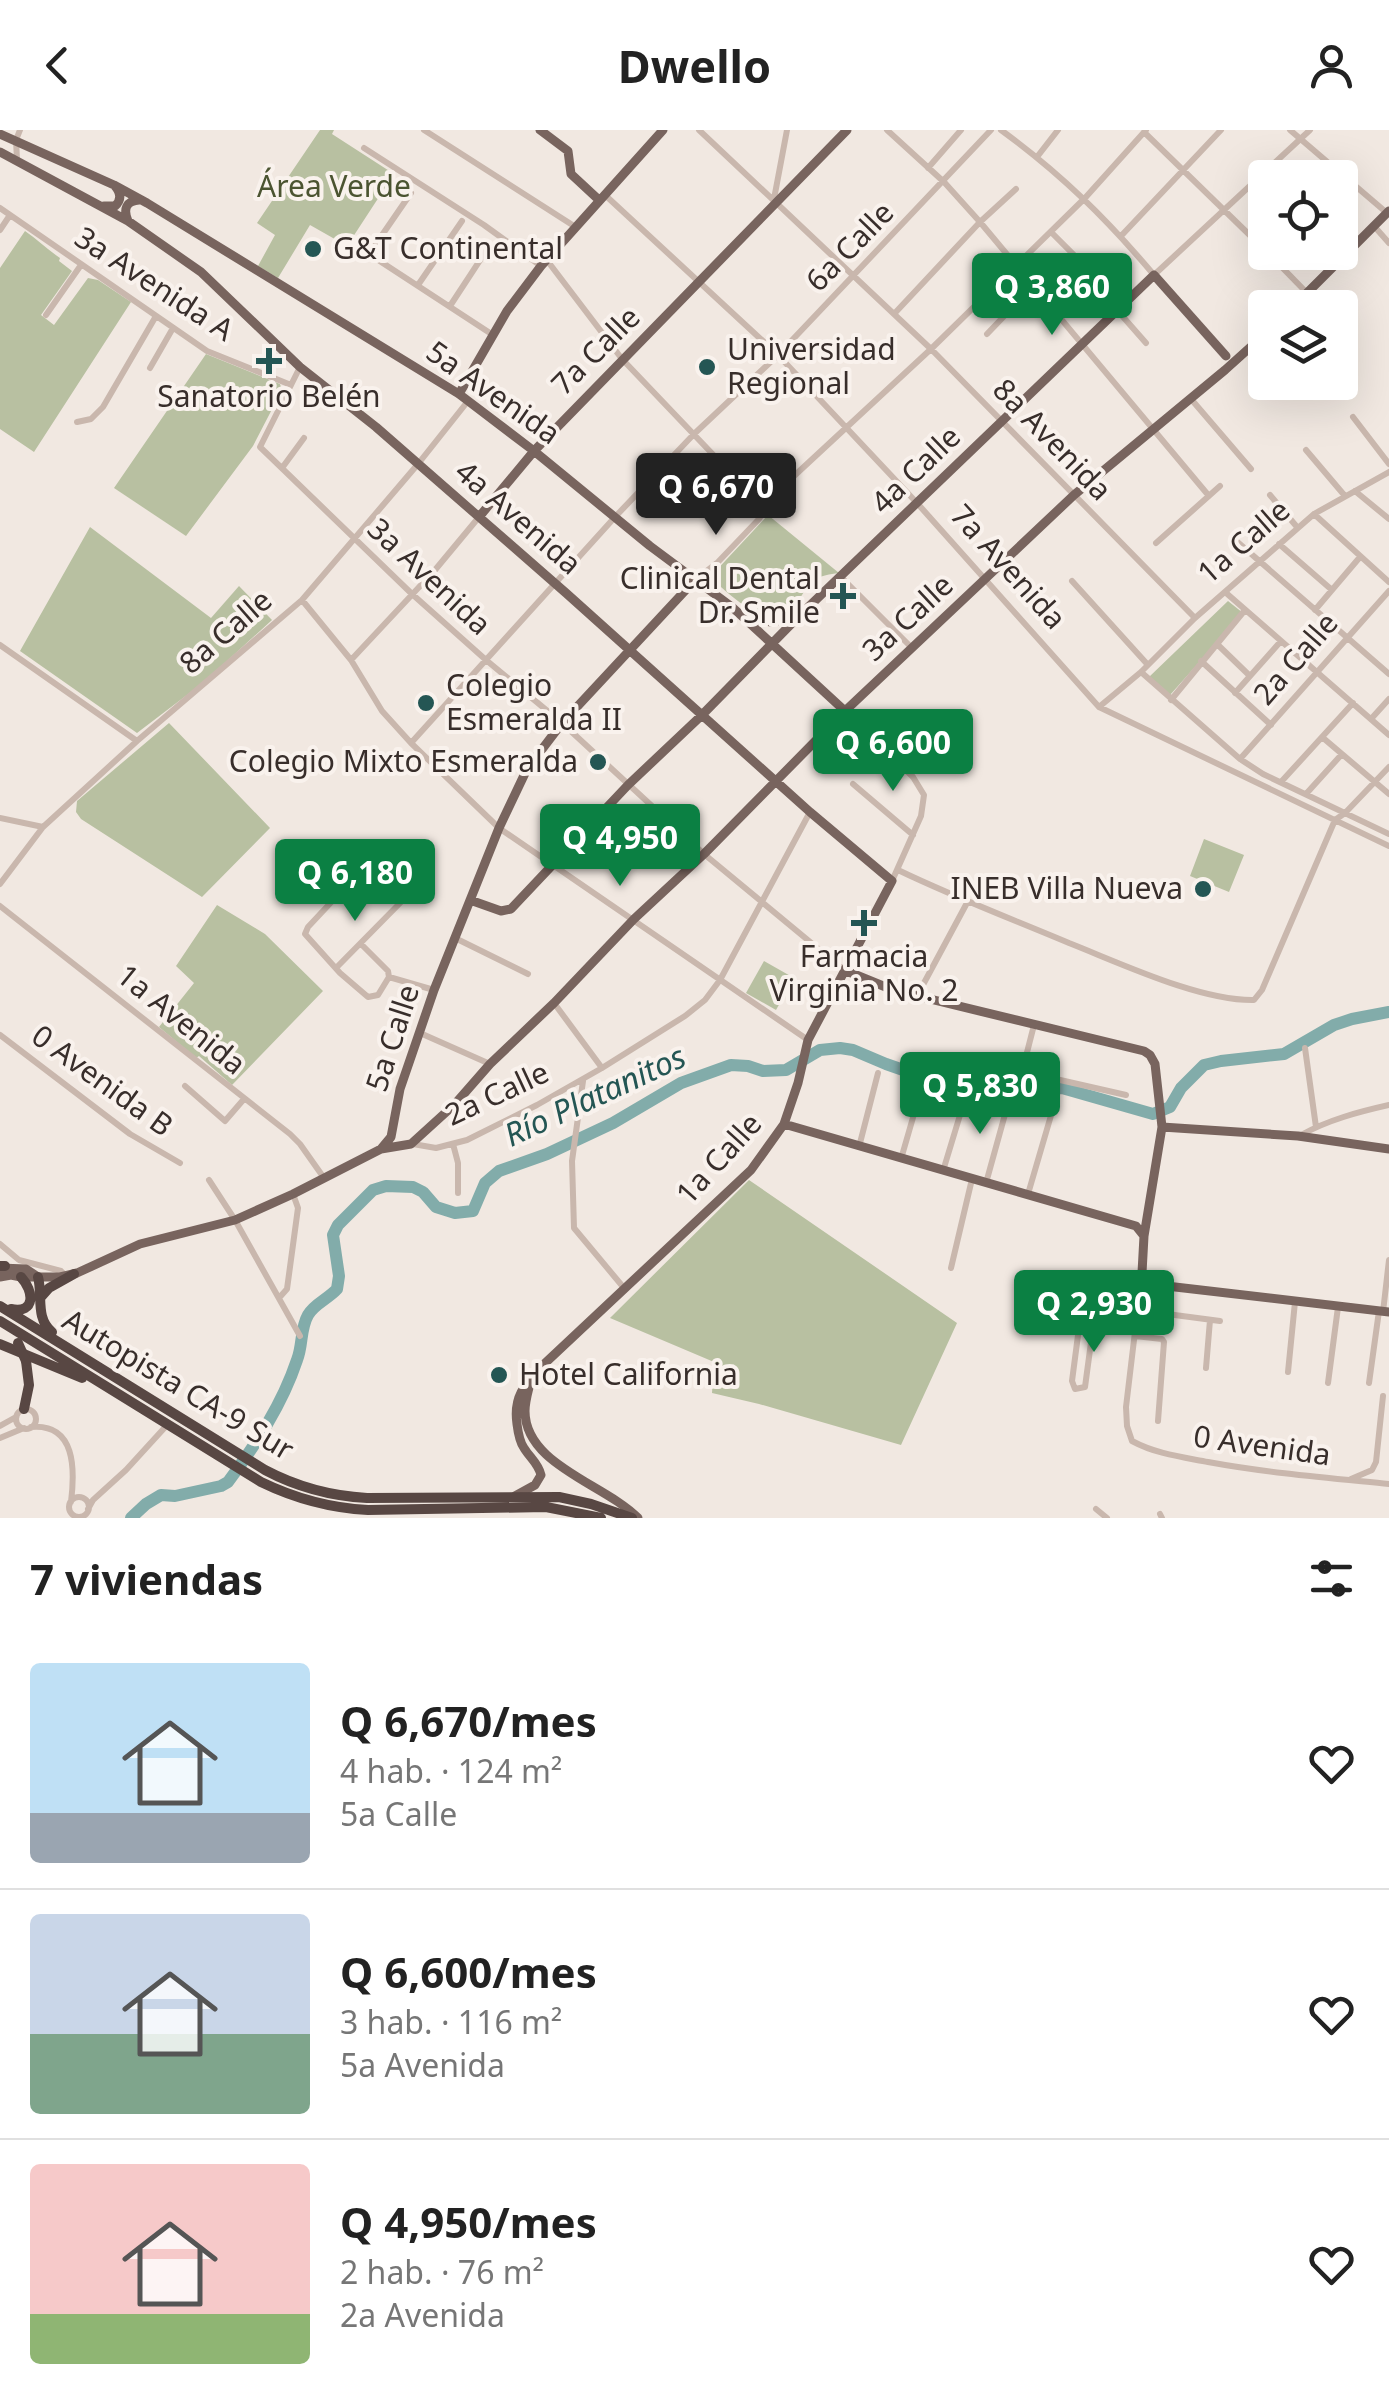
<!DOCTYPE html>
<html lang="es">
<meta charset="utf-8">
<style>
body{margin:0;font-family:"Noto Sans",sans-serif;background:#f6f6f6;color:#222;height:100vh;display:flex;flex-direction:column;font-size:38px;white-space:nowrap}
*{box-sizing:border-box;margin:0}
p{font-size:32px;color:#767676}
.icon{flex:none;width:55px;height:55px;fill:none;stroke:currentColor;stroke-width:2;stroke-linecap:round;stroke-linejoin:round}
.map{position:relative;height:1388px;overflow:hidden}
.drawer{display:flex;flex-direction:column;background:#fff;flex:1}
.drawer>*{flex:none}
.fabs{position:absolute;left:1248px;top:30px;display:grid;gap:20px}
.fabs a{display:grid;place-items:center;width:110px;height:110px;border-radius:10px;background:#fff;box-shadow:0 10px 40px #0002;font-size:50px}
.price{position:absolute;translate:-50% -85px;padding:0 22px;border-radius:10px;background:#0b8043;color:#fff;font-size:32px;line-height:65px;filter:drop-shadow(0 2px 5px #0008)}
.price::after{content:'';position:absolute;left:50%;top:60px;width:30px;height:22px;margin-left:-15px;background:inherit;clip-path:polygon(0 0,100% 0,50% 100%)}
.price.selected{background:#222;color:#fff}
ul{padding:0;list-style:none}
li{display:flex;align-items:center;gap:30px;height:250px;padding:0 30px}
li+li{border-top:2px solid #e0e0e0}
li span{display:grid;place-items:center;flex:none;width:280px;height:200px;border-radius:10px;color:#555}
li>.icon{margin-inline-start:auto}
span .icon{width:120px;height:120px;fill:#fffc;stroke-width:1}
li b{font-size:42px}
h2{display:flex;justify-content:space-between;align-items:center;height:120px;padding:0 30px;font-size:42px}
header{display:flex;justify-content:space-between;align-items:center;height:130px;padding:0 30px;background:#fff;font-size:45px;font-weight:700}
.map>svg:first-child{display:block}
</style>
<header><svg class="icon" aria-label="back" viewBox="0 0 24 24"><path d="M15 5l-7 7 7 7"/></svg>Dwello<svg class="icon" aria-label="person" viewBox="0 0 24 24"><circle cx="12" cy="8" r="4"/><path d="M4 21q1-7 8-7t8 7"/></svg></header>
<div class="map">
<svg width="1389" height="1388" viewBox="0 0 1389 1388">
<rect width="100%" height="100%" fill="#f1e8e1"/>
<path fill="#b8c0a1" d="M320,0H334L332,4L394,44L347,116L310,95L278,148L258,136L275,105L257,93Z
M25,101C38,110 48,120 60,128L59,131L72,141L41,185L54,195L88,148L98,150L131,172L34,322L0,299V138Z
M206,224L280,254L282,260L253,316L186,406L114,358Z
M676,329L704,357L701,361L708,368L713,364L720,371L710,383L695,368L687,376L682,371L679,373L655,352Z
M768,385L839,443C808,447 812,452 796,474C773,507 734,468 714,451L712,445Z
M90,397L211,488L239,456L272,490L204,552L137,603L20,521Z
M1228,471L1243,483L1170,565L1149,547Z
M169,593L270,698L202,767L81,689L76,682L77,671Z
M1204,709L1244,725L1229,762L1190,746Z
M217,775L265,804L323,861L232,955L199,926L196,928L159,897L194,853L176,836Z
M764,831L794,848L776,880L746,863Z
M749,1050L957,1193L901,1315L759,1274L712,1263L714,1232L610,1188Z"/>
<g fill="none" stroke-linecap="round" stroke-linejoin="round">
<path stroke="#82acaa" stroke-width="12" d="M131,1388L146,1374L161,1365L175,1366L221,1356L228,1352C256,1314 282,1275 297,1230C303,1215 300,1199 308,1185C314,1174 328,1169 337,1159L339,1146L333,1105L338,1095L373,1060L386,1056L413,1057L423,1062L436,1077L455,1083L473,1081L485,1053L499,1041L547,1024L613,993L681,953L731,935L748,936L763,941L786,940L820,920L840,918L853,920L886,934L952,957L984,960L1062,958L1153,984L1170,977L1181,958L1204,935L1221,931L1284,924L1334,895L1352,889L1389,882"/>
<path stroke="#c9b7ad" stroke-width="6" d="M424,0L574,96
M699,0L931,219L1195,488
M887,0L944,52L980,92L1209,366
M1001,0C1061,44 1106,88 1154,145L1310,0
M1290,0L1387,83
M1144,2L1265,120
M364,18L484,95L541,136
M1037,27L1058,0
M17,30L16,10L20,0
M928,38L961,0
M411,63L369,124L493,205
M605,65L778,225L917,373L1099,577L1389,716
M774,69L787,0
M0,78L207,221L291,255
M1374,96L1389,113
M0,100L10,85
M1051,102L1080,131
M1121,106L1221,0
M1267,122L1307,163
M546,129L622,229L762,376
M418,155L462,91
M450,176L488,118
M1117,180L1146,213
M894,184L980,92L1016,59
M46,185L81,135
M987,204L1034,155
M300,237L260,317L412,464L486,530L562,593L704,724L844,840
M150,238L173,198
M1191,269L1251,339
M1353,287L1389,334
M77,292L91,289L103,277L156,186
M1306,320L1345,366
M282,338L304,308
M1355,361L1389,389
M1270,365L1297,397
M1314,384L1389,452
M1234,409L1389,544
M1156,413L1220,356
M1279,414L1332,460
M840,446L912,518
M695,450L718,432L759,389L762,384V376L766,372L931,219L1085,68L1146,0
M1072,451L1148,535
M1225,462L1389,605
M302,470L351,530L382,581L411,613L499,698L808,910
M1315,480L1360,427
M1217,514L1250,546
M0,515L137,611
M351,530L435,440L479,387
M1201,531L1271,595
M1141,542L1240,629L1263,644L1389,704
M1235,563L1281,511
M1171,570L1245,480
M1099,577L1141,542L1195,488L1314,384L1389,342
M845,581L913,647L924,665L921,686L892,751
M1371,589L1389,569
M1322,607L1389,664
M411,613L615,387L694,304L778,225L991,0
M1240,629L1389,461
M1281,652L1353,573
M853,654L913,705
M1306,664L1342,624
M0,688L43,697
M898,740C954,767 1012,789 1069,813C1120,833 1200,871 1254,870L1262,860L1335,690L1345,683L1389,637
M0,754L43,697L137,611L302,470L418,334L468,271
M0,776L290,1004L300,1014L324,1048
M455,808L528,844
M361,814L388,841L389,847L434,860
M336,838L403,770L393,725L385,719L380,720L308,797L305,804L340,843L368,867L378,865L389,847
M917,866L968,771
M554,873L602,938
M1034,895L1023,938L1025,942L1126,965
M420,903L490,934
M0,905L130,1004L180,1033
M1305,918L1316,997
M583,951L572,1031L574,1098L624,1158
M185,956L225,991L244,969
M1301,1005C1328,990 1358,982 1389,975
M413,1014L436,1018L467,1010L537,975L602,938L685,886L705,870L720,850L810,682
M453,1014L458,1033V1063
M859,1017L878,943
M901,1029L923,953
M943,1041L967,962
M209,1050L235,1090L300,1206
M986,1053L1009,970
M1028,1064L1057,965
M0,1114L19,1130L61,1141L66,1146
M951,1138L972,1049
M1142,1143L1126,1277L1127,1296L1132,1311C1156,1324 1182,1327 1208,1332C1268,1343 1329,1348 1389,1354
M1071,1161L1138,1168
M279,1168L287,1159L298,1078L293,1064
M1137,1180L1220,1191
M1383,1182L1389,1130
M1094,1190L1085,1257L1075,1259L1072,1251L1080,1190C1098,1188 1117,1192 1135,1193
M1135,1206L1162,1209L1164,1212L1158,1291
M1206,1238L1210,1190
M1288,1242L1295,1172
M1328,1253L1338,1177
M1369,1253L1379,1181
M16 1289a10 10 0 1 1 20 0a10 10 0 1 1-20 0Z
M0,1296L16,1287
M31,1297C76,1293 75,1340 71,1372
M0,1308L24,1298
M1351,1349L1372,1340L1376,1332L1383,1266
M69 1377a10 10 0 1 1 20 0a10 10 0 1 1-20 0Z
M88,1379L93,1370L126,1340L168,1294
M1096,1379L1107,1388
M1160,1384L1162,1388"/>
<path stroke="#78645e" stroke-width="9" d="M540,0L568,21L571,44L599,70
M0,4L114,55L147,73L459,264L534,321L650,416L732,477L845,581
M0,22L128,91L201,142L300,237L376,297L566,463L810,682L892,751L808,910L798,953L784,994L751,1040L542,1236C524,1255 513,1267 517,1294C518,1302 519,1311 524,1318C530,1328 538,1333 541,1345L535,1355L515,1366
M104,76H115C122,70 121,63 115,56
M128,91C123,79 126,71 139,70
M1292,178L1389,81
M459,264L507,181L541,136L663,0
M479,387L534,321L847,0
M743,487L771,492L796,487
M470,770L501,781L511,779L628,655L701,586L799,486L1154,145L1226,226
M844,840L893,860L1144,921L1150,925L1155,934L1162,997L1144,1106
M784,994L1136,1096L1144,1106L1142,1143L1150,1152L1158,1155L1389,1182
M1162,997L1298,1006L1389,1019
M381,1019L391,1007L400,959L434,860L499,698L527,639L562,593L695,450
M0,1138L26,1139L38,1147
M0,1147L11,1145L21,1147H60L77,1143L140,1114L235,1090L293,1064L381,1019L411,1014L455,974L490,934L554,873L634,789L704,724L845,581L1074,365L1225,240L1265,204
M531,1249C529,1259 525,1270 525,1281C525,1335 605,1354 638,1388"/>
<path stroke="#584743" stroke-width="10" d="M0,1136H5
M38,1147C43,1166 35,1188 52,1202
M41,1167L49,1158L74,1144
M0,1176L265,1340C297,1357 331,1366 367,1368L559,1367L591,1374L632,1388
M11,1179C36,1184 34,1161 21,1147
M0,1191L261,1352C296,1369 329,1378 368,1380L546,1377L601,1388
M0,1214L82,1248
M24,1279L29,1255L26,1231"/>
<path stroke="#584743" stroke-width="10" d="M18,1213L26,1231"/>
</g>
<g fill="#245654" stroke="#f9f2ed" stroke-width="4">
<circle cx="313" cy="119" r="10"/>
<path d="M264 216h10v10h10v10h-10v10h-10v-10h-10v-10h10z"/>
<circle cx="707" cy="237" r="10"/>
<path d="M838 451h10v10h10v10h-10v10h-10v-10h-10v-10h10z"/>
<circle cx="426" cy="573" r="10"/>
<circle cx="598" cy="632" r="10"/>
<circle cx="1203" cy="759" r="10"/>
<path d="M859 778h10v10h10v10h-10v10h-10v-10h-10v-10h10z"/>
<circle cx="499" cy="1245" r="10"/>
</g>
<g text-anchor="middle" stroke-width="8" stroke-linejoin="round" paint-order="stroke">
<g font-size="30" fill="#4b5431" stroke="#f9f2ed">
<text x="334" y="67">Área Verde</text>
</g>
<g font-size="30" fill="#382e2b" stroke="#f9f2ed">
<text transform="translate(850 117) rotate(-46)" y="10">6a Calle</text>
<text transform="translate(154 154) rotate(33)" y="10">3a Avenida A</text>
<text transform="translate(596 221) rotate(-45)" y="10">7a Calle</text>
<text transform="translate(493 263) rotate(35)" y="10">5a Avenida</text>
<text transform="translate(1052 310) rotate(46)" y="10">8a Avenida</text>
<text transform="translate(916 340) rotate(-44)" y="10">4a Calle</text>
<text transform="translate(518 388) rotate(41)" y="10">4a Avenida</text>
<text transform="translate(1244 412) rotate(-41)" y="10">1a Calle</text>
<text transform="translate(1008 437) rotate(48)" y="10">7a Avenida</text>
<text transform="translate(429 447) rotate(43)" y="10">3a Avenida</text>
<text transform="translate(908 488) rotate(-43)" y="10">3a Calle</text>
<text transform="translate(226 502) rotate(-41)" y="10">8a Calle</text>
<text transform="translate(1296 529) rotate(-49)" y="10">2a Calle</text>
<text transform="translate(181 890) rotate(39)" y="10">1a Avenida</text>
<text transform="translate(393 908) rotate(-72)" y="10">5a Calle</text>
<text transform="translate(102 951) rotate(36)" y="10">0 Avenida B</text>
<text transform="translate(497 964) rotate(-25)" y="10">2a Calle</text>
<text transform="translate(719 1029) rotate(-48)" y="10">1a Calle</text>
<text transform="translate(178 1255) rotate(31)" y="10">Autopista CA-9 Sur</text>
<text transform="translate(1262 1316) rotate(8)" y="10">0 Avenida</text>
</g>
<g font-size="30" fill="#382e2b" stroke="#f9f2ed" text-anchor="start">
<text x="333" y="129">G&amp;T Continental</text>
<text x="727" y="230">Universidad<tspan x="727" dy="34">Regional</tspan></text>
<text x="269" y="277" text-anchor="middle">Sanatorio Belén</text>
<text x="820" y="459" text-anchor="end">Clinical Dental<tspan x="820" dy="34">Dr. Smile</tspan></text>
<text x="446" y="566">Colegio<tspan x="446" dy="34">Esmeralda II</tspan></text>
<text x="578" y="642" text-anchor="end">Colegio Mixto Esmeralda</text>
<text x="1183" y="769" text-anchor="end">INEB Villa Nueva</text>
<text x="864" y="837" text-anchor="middle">Farmacia<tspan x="864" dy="34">Virginia No. 2</tspan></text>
<text x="519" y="1255">Hotel California</text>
</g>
<g font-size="32" font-style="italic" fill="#245654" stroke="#f9f2ed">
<text transform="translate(595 966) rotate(-25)" y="11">Río Platanitos</text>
</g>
</g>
</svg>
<div class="fabs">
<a><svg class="icon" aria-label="locate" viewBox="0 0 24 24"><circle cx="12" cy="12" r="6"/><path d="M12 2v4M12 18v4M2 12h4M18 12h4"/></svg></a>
<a><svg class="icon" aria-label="layers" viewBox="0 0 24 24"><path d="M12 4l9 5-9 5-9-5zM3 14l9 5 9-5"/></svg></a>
</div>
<b class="price" style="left:1052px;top:208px">Q 3,860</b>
<b class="price selected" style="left:716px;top:408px">Q 6,670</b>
<b class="price" style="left:893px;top:664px">Q 6,600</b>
<b class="price" style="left:620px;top:759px">Q 4,950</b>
<b class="price" style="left:355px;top:794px">Q 6,180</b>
<b class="price" style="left:980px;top:1007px">Q 5,830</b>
<b class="price" style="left:1094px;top:1225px">Q 2,930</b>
</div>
<section class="drawer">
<h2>7 viviendas<svg class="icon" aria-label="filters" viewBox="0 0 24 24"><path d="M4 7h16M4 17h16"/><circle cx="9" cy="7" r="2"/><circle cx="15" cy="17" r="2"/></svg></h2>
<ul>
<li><span style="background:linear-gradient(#bfe0f5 75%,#9aa5b1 0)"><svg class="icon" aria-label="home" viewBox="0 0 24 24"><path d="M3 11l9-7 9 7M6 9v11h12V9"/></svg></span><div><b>Q 6,670/mes</b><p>4 hab. · 124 m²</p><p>5a Calle</p></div><svg class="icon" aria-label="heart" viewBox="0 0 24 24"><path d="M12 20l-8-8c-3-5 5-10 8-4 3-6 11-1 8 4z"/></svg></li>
<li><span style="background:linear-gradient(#c9d6e8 60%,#7fa58c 0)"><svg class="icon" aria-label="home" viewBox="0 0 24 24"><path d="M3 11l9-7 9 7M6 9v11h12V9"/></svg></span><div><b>Q 6,600/mes</b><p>3 hab. · 116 m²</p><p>5a Avenida</p></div><svg class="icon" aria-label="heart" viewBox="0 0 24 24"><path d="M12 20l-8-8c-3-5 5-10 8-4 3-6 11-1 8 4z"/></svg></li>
<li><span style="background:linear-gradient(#f6c9c9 75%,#8fb573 0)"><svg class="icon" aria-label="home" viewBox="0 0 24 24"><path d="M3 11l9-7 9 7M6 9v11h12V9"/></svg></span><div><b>Q 4,950/mes</b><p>2 hab. · 76 m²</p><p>2a Avenida</p></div><svg class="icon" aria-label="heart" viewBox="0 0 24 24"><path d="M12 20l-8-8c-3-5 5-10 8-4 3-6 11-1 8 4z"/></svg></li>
</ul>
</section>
